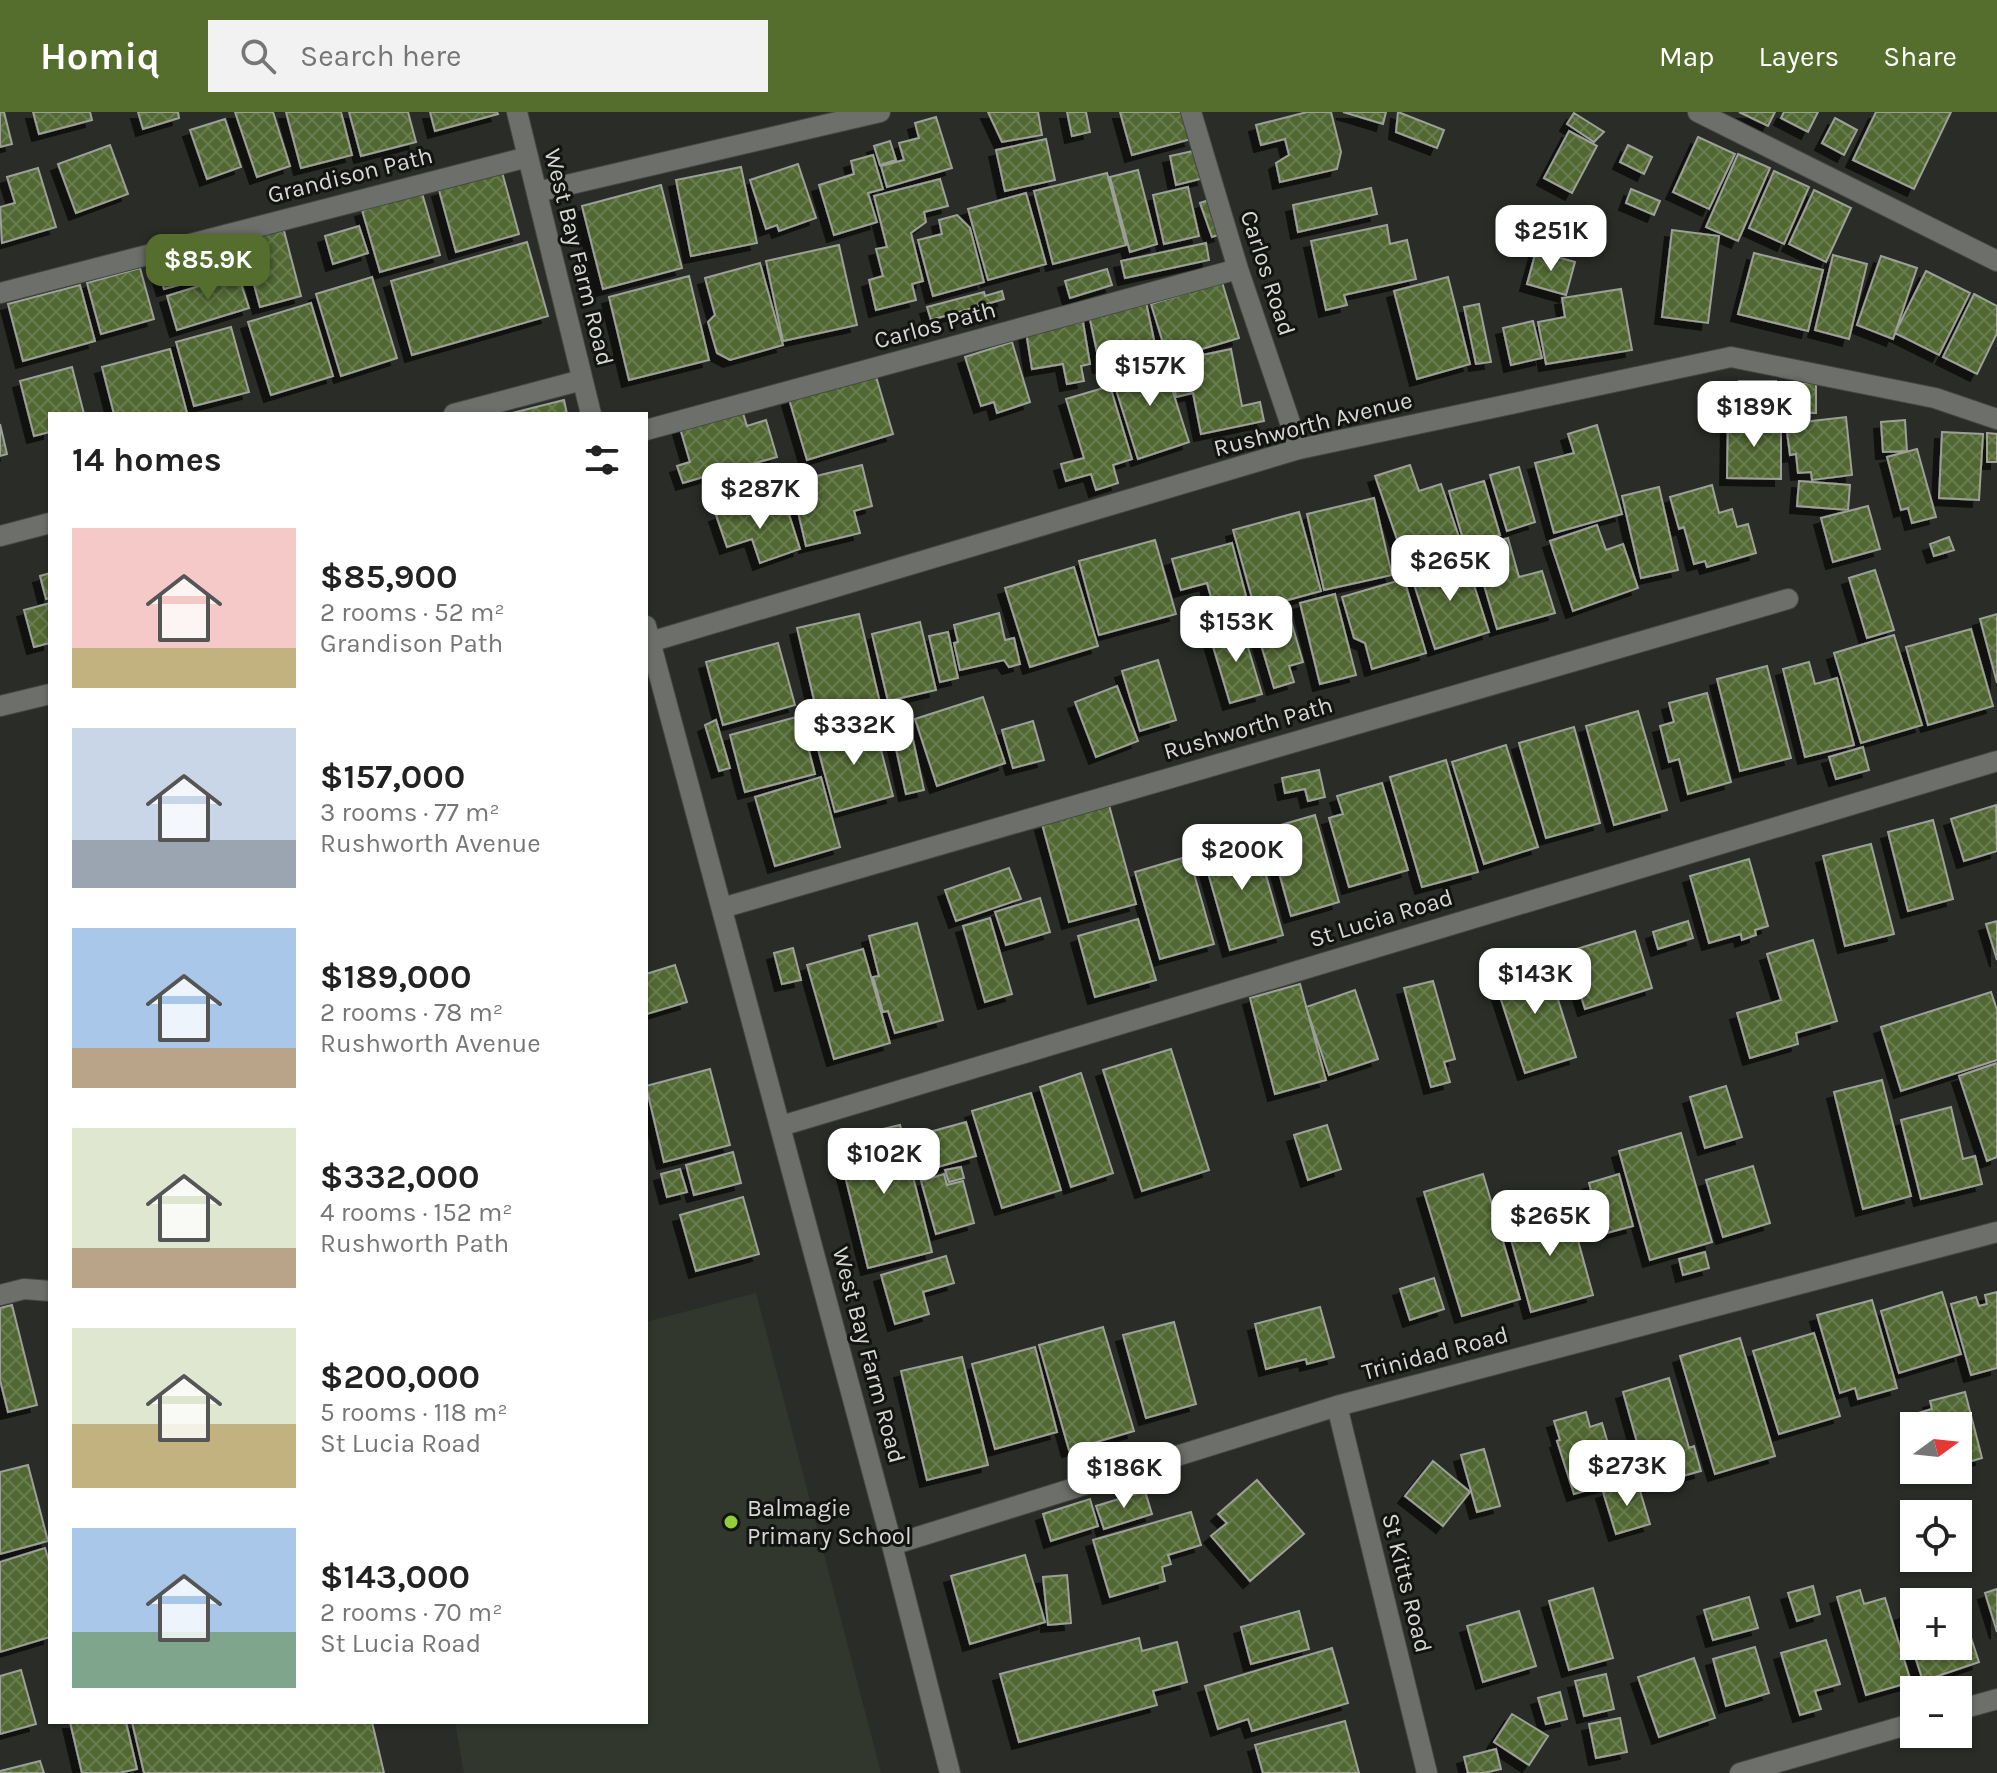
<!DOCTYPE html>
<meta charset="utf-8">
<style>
body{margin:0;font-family:Karla,sans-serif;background:#f2f2f2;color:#222;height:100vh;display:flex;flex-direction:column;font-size:30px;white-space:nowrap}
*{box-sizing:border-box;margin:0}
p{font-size:26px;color:#767676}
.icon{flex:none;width:44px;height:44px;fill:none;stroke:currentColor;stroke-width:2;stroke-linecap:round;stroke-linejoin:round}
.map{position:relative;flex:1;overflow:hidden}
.side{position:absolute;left:48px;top:300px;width:600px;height:1312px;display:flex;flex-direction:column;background:#fff;border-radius:0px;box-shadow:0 2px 6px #0004}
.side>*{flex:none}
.needle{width:52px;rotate:75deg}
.buttons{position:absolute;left:1900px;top:1300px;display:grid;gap:16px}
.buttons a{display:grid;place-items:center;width:72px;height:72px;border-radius:0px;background:#fff;box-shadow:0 2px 6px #0004;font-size:40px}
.price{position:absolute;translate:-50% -68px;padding:0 18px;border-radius:16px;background:#fff;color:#222;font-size:26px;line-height:52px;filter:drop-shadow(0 2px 4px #0008)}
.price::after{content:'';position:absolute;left:50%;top:48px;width:24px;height:18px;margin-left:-12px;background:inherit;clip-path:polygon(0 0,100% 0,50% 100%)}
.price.selected{background:#556e2e;color:#fff}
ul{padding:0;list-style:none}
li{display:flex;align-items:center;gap:24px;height:200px;padding:0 24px}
li span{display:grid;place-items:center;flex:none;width:224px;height:160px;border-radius:0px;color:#555}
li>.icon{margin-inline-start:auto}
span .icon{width:96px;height:96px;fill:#fffc;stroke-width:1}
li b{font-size:34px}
h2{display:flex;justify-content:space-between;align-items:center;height:96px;padding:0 24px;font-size:34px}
header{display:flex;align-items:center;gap:48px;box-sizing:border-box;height:112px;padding:0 40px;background:#556e2e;color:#fff}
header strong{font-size:38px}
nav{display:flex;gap:44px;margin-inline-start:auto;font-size:28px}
.search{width:560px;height:72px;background:#f2f2f2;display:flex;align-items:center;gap:20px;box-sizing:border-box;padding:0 28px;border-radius:0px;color:#767676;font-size:30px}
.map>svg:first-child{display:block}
</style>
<header>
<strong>Homiq</strong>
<div class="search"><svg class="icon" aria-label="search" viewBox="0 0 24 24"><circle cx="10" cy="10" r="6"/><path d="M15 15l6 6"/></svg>Search here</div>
<nav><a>Map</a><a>Layers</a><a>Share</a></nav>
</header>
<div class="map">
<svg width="1997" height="1661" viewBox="0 0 1997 1661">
<defs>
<pattern id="building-cross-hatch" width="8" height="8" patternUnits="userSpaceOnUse" patternTransform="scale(2)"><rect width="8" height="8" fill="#516833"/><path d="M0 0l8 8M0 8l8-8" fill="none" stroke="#697d50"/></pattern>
<filter id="shadow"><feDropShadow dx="-7" dy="7" stdDeviation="0" flood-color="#0009"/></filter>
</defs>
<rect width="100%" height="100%" fill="#2a2d27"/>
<path fill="#31372c" d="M756,1181L881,1661H464L455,1610H646V1210Z"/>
<path fill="url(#building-cross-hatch)" stroke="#9da099" stroke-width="2" filter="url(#shadow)" d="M0,0H4L12,32L0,35Z
M33,0H90L92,8L39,22Z
M138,0H178L179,6L143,17Z
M235,0H273L290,54L257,65Z
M286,0H341L352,43L301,56Z
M349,0H408L416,30L361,44Z
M430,0H497L498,2L435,19Z
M988,0H1038L1042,23L1002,30Z
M1067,0H1086L1090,20L1072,24Z
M1120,0H1183L1191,27L1132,43Z
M1307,0H1331L1341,40L1337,57L1280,70L1276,51L1289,43L1285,27L1261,33L1256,13Z
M1343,0H1386L1383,12Z
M1398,0L1444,18L1437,36L1396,20Z
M1739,0H1775L1768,14Z
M1784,0H1818L1808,20L1781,6Z
M1876,0H1951L1914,77L1853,48Z
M1574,1L1604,20L1594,30L1567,12Z
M936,5L952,56L887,75L881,54L904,48L899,31L919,26L915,11Z
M1835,6L1857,18L1844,43L1822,31Z
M225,7L241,55L207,67L190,18Z
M1569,19L1597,34L1572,81L1544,66Z
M1698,25L1735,42L1709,97L1673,80Z
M1046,27L1055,68L1005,79L996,38Z
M890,29L896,48L880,53L874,34Z
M110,33L128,82L76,101L58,52Z
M1628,33L1652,45L1644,62L1620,50Z
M1198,38L1204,66L1176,73L1170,44Z
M1738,42L1770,56L1738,129L1706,115Z
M873,43L883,77L868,81L877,110L834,123L819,73L854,62L851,49Z
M798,52L816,106L779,119L777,113L766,117L750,68Z
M741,55L757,131L691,144L676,68Z
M38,56L56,115L2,131L0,95L15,91L7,65Z
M1138,58L1157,132L1130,140L1110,65Z
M1774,59L1809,75L1784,132L1749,116Z
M502,60L519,122L456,140L439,78Z
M1107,61L1126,133L1053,152L1034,79Z
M940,67L948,94L924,100L926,110L911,121L923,169L912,172L916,188L876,198L869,168L883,164L876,137L887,135L874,84Z
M661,73L682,156L603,177L582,94Z
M1188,75L1199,124L1164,132L1153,83Z
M1371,76L1377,102L1298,120L1293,93Z
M1631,77L1660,89L1654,103L1626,91Z
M1814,78L1851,96L1826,150L1789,132Z
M422,81L440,143L380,160L362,98Z
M1026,81L1046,152L988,168L968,97Z
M1209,88L1221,122L1212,125L1200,91Z
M957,103L970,116L984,170L933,184L918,128L942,122L939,108Z
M1387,113L1390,132L1407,128L1416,167L1344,183L1347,193L1326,198L1311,129Z
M359,114L368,141L333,152L325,124Z
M283,115L301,184L260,195L247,146L223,153L218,133Z
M1672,118L1719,124L1708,211L1662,205Z
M527,130L548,204L412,243L391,169Z
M1206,131L1209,148L1125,166L1121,149Z
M203,133L212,164L164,177L155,147Z
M839,133L857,213L783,229L766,149Z
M1536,139L1575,150L1566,183L1527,172Z
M1754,141L1823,158L1808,219L1738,202Z
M1833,143L1867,152L1849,227L1815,218Z
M1881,144L1917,156L1893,227L1857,213Z
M760,151L783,233L730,248L717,241L708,210L715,203L705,166Z
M140,156L154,207L101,222L87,171Z
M1107,157L1112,173L1070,186L1065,169Z
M1926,159L1970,181L1939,243L1895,221Z
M238,162L249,196L177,218L167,184Z
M689,164L709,248L629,268L609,185Z
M372,165L397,246L341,264L316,182Z
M1448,165L1470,252L1417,267L1394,179Z
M1222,170L1239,226L1168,247L1151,192Z
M80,173L95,229L23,249L8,192Z
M1621,177L1632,238L1546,252L1538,210L1565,205L1562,186Z
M1002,179L1004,187L931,208L927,195L984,180L985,184Z
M1974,182L1997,194V221L1977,262L1943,245Z
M1146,190L1157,242L1100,254L1089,203Z
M311,191L333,264L271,283L248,210Z
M1479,192L1491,250L1476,252L1464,195Z
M1533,209L1542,246L1511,253L1503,216Z
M1083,210L1090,252L1081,254L1084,269L1067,272L1063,252L1032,257L1026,220Z
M231,215L249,280L194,294L176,230Z
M1012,230L1030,290L997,301L994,290L981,294L965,245Z
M170,237L187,301L114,302L102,255Z
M1231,237L1242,294L1260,290L1264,309L1201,322L1193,281L1176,285L1169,250Z
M1162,246L1189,330L1138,347L1111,262Z
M72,255L84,302H50V320L34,324L20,269Z
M875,261L893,322L807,348L789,287Z
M1739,269H1776L1777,296L1739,297Z
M1816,271V301H1783V272Z
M1110,274L1132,347L1113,353L1118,371L1096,378L1091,362L1066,369L1061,352L1084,346L1066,287Z
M564,288L567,302H508Z
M742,298L747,314L766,308L777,345L755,351L761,371L717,385L710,363L683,371L677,354L690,350L680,316Z
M1846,305L1852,363L1812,368L1811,360L1798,361L1796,342L1790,343L1786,312Z
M1728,307L1781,308V367L1727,366Z
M1905,308L1907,339L1883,340L1881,310Z
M0,312L7,342L0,344Z
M1597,313L1622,402L1554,421L1535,351L1574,341L1568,322Z
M1942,320L1983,322L1979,388L1939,386Z
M1987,321L1997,322V350H1987Z
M1917,337L1936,405L1912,411L1908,396L1901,398L1887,345Z
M862,353L872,394L854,399L860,421L806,434L791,370Z
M1410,353L1419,379L1441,372L1462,434L1406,453L1375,364Z
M1519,355L1535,410L1507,419L1490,363Z
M1484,369L1500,423L1465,434L1449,379Z
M1799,369L1850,373L1848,398L1797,394Z
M1712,373L1719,401L1732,397L1737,415L1748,412L1756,441L1707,455L1705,449L1694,452L1684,415L1679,417L1670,385Z
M1659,375L1678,458L1641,466L1622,384Z
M1374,386L1392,463L1324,478L1307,402Z
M750,391L755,404L786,393L800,437L760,451L752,427L727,435L716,403Z
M1868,394L1880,437L1833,450L1821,406Z
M1299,400L1321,479L1255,497L1233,418Z
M1597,413L1606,438L1623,432L1638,476L1573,499L1550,429Z
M1949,425L1954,438L1934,444L1930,432Z
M1508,426L1519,465L1542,459L1555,501L1497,517L1473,436Z
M1155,428L1176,502L1099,523L1079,449Z
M1232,431L1249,495L1216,503L1207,471L1181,478L1172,447Z
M1465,445L1489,520L1435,537L1411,463Z
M1074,455L1098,534L1030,555L1005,476Z
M1875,458L1894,518L1867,526L1849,466Z
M50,461V486L46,487L40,464Z
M1404,467L1426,541L1372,557L1365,531L1354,526L1342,485Z
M1335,482L1356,563L1320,572L1300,491Z
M50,491V531L34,535L24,498Z
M1287,495L1303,550L1289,554L1294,570L1274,576L1253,506Z
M999,501L1005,528L1014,526L1020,552L1009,555L1004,548L960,558L954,531L958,530L954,513Z
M859,502L881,595L819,609L797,516Z
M1997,502V571L1980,507Z
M920,510L936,578L888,589L872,522Z
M1241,512L1262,582L1230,591L1209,521Z
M1971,517L1993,594L1928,613L1906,535Z
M948,520L958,566L940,570L929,524Z
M1894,523L1922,613L1861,631L1834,541Z
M778,531L795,593L723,613L706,550Z
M1158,548L1176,608L1140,619L1122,559Z
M1809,550L1815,572L1837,566L1854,633L1805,645L1783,557Z
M1767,554L1791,646L1740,659L1717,567Z
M1117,574L1138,629L1096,645L1075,590Z
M1707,581L1731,670L1688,682L1679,647L1669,650L1660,614L1674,610L1669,591Z
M983,585L1005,651L937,674L915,607Z
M1638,599L1667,698L1614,713L1586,614Z
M800,604L815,662L745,680L730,623Z
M908,605L924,678L906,682L890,610Z
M716,608L730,656L719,659L705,613Z
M1033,609L1044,648L1013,656L1002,618Z
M874,611L893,684L835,700L815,626Z
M1574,615L1600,711L1546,726L1519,631Z
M1506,633L1538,735L1484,752L1452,650Z
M1863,635L1869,658L1836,667L1829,645Z
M1446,648L1478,760L1422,775L1390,665Z
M1319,658L1325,685L1308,689L1305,677L1285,681L1282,666Z
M821,665L840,735L775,754L755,685Z
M1382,671L1408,758L1349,775L1329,706L1343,702L1337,684Z
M1109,693L1136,792L1069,810L1042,712Z
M1996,693L1997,739L1964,749L1951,707Z
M1315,703L1339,790L1291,804L1267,717Z
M1933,708L1953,787L1908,799L1888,720Z
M1254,721L1283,823L1230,838L1201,736Z
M1871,732L1894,822L1845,834L1823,744Z
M1189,744L1214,832L1160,847L1135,760Z
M1749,747L1768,814L1755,818L1756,823L1742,828L1741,822L1709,831L1690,764Z
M1009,756L1021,787L956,809L945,778Z
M1040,786L1050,820L1006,833L995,800Z
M990,806L1012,882L985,890L963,814Z
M1138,807L1156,868L1095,885L1078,824Z
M1688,809L1693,826L1658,837L1653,820Z
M1997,809V848L1986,812Z
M917,811L943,908L895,921L888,899L883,900L873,865L879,864L869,824Z
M1635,819L1652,876L1585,897L1567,840Z
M1813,828L1837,909L1796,921L1798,932L1750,946L1737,901L1781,888L1767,842Z
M793,836L801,868L782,872L774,841Z
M863,837L890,931L834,947L807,853Z
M1545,846L1576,945L1525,961L1493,863Z
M675,853L687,890L647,902L646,862Z
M1433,869L1455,947L1444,950L1450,970L1431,975L1404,876Z
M1300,872L1326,968L1275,982L1250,886Z
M1355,878L1378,947L1329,963L1306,895Z
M1991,880L1997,898V948L1901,979L1881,915Z
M1171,937L1209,1058L1142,1079L1103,958Z
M1997,951V1045L1987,1049L1959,964Z
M710,957L730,1033L664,1050L646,974Z
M1081,961L1113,1061L1071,1075L1040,975Z
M1882,968L1911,1084L1863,1097L1834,980Z
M1726,974L1742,1025L1705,1036L1690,985Z
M1031,981L1061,1078L1002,1096L972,999Z
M1951,995L1963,1047L1975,1044L1982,1072L1921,1087L1901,1008Z
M966,1010L976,1044L931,1057L922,1022Z
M900,1013L932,1140L868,1156L836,1028Z
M1327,1013L1341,1057L1308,1068L1294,1023Z
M1681,1021L1712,1130L1650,1148L1619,1039Z
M733,1040L741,1071L694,1083L686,1053Z
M1753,1054L1770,1111L1723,1125L1706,1068Z
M961,1055L964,1066L949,1070L945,1058Z
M680,1057L687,1080L667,1085L661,1062Z
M944,1062L947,1073L963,1069L974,1111L936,1122L921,1069Z
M1483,1062L1520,1187L1462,1204L1424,1080Z
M1619,1062L1633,1114L1603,1122L1589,1071Z
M743,1085L759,1142L696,1159L680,1103Z
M1568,1092L1593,1183L1531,1200L1506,1109Z
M1705,1140L1709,1156L1683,1163L1679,1147Z
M946,1144L954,1171L923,1180L929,1202L895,1212L881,1163Z
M1434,1166L1444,1197L1410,1208L1400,1177Z
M1942,1180L1961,1242L1899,1261L1881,1199Z
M1997,1180V1256L1971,1263L1951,1192L1976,1185L1979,1194L1987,1192L1985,1183Z
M1872,1188L1897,1276L1858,1287L1855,1276L1840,1281L1817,1203Z
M12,1193L37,1293L8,1300L0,1268V1196Z
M1320,1195L1334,1245L1307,1252L1306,1247L1266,1257L1255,1212Z
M1174,1210L1196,1292L1146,1306L1123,1223Z
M1103,1215L1134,1319L1069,1338L1039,1233Z
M1814,1221L1840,1304L1779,1322L1753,1239Z
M1740,1226L1775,1344L1715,1362L1680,1244Z
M1035,1235L1057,1320L995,1337L972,1252Z
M962,1245L988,1353L927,1368L901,1259Z
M1669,1266L1689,1336L1694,1334L1701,1359L1649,1373L1623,1280Z
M1965,1280L1982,1346L1958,1353V1314H1918L1915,1302L1932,1297L1930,1289Z
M1586,1300L1590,1315L1602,1311L1619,1369L1574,1382L1557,1329L1560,1328L1554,1309Z
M1484,1337L1500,1394L1477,1400L1461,1343Z
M1433,1349L1470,1380L1443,1414L1405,1384Z
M28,1353L48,1429L0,1442V1360Z
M1257,1368L1304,1422L1250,1469L1211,1424L1227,1411L1218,1402Z
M1637,1369L1650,1412L1616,1422L1603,1380Z
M1145,1379L1152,1402L1104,1417L1096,1394Z
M1090,1387L1098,1414L1051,1429L1043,1402Z
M1191,1400L1201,1433L1168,1443L1171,1452L1162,1455L1165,1469L1110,1485L1093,1428Z
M45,1436L50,1453V1525L0,1540V1450Z
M1025,1443L1045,1510L970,1532L951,1464Z
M1067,1463L1071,1511L1048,1513L1043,1465Z
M1813,1474L1820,1502L1797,1509L1788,1481Z
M1593,1476L1613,1546L1569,1558L1549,1489Z
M1997,1477V1520L1985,1481Z
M1860,1478L1864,1492L1885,1486L1911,1570L1866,1583L1837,1485Z
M1957,1483L1979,1550L1923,1569L1901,1502L1914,1497V1534H1958V1490H1935Z
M1749,1485L1758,1516L1713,1528L1704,1498Z
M1299,1499L1309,1537L1251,1552L1241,1515Z
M1519,1499L1536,1554L1483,1570L1467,1514Z
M1139,1526L1142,1539L1177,1530L1187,1570L1153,1579L1157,1593L1019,1630L1000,1562Z
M1826,1528L1840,1572L1815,1579L1821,1597L1800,1603L1781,1541Z
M1755,1535L1769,1581L1726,1594L1713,1547Z
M1332,1536L1348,1591L1252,1619L1248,1607L1218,1617L1205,1574Z
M1694,1546L1715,1606L1659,1625L1638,1565Z
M21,1558L36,1612L0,1622V1564Z
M1606,1562L1614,1597L1584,1604L1575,1569Z
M1560,1580L1567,1607L1546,1612L1538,1586Z
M1512,1602L1548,1624L1529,1653L1494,1630Z
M1620,1606L1627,1640L1596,1646L1589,1612Z
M1345,1609L1359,1661H1263L1255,1633Z
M70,1610H126L137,1657L119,1661H82Z
M132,1610H372L384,1661H144Z
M1496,1637L1501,1657L1484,1661H1468L1464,1645Z
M40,1649L44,1661H0V1659Z"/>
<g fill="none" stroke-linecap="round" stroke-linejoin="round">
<g stroke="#454843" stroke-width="22">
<path id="street" d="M517,0L591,302
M1191,0L1238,157L1299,337
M1698,0L1997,149
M537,80L880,0
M0,181L528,45
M454,302L582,268
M646,318L1238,157
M0,424L50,411
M646,514L892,1433L950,1661
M650,530L1299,337L1731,245L1935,286L1997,307
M0,594L50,582
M722,796L1788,487
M781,1014L1997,649
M0,1183L24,1177L50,1179
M1337,1294L1427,1661
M892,1433L1337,1294L1997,1120
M1958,1598L1997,1587
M1740,1661L1914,1611"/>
</g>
<use href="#street" stroke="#6d706a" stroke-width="20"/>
</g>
<circle fill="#94cc3c" stroke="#131412" stroke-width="3" cx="731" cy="1410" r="8"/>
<g text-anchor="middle" stroke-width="6" stroke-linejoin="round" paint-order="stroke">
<g font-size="24" fill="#d6d8d4" stroke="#131412">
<text transform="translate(350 63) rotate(-14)" y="8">Grandison Path</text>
<text transform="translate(579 145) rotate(76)" y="8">West Bay Farm Road</text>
<text transform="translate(1268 161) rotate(72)" y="8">Carlos Road</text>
<text transform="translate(935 213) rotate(-15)" y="8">Carlos Path</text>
<text transform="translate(1313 312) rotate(-14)" y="8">Rushworth Avenue</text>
<text transform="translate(1248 616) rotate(-16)" y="8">Rushworth Path</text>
<text transform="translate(1381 806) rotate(-17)" y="8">St Lucia Road</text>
<text transform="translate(1435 1241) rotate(-15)" y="8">Trinidad Road</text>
<text transform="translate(869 1243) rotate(75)" y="8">West Bay Farm Road</text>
<text transform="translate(1407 1471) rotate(76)" y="8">St Kitts Road</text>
</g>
<g font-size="24" fill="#d6d8d4" stroke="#131412" text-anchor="start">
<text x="747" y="1404">Balmagie<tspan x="747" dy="28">Primary School</tspan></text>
</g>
</g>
</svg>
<div class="buttons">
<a><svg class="needle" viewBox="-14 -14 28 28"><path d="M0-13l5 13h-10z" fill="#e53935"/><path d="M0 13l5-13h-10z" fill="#767676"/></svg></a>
<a><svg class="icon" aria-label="locate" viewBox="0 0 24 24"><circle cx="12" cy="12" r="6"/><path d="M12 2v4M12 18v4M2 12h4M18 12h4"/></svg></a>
<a>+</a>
<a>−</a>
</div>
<b class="price" style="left:1551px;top:161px">$251K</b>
<b class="price selected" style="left:208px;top:190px">$85.9K</b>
<b class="price" style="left:1150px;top:296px">$157K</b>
<b class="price" style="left:1754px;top:337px">$189K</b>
<b class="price" style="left:760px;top:419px">$287K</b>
<b class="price" style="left:1450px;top:491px">$265K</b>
<b class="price" style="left:1236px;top:552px">$153K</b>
<b class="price" style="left:854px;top:655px">$332K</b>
<b class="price" style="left:1242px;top:780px">$200K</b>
<b class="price" style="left:1535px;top:904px">$143K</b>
<b class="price" style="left:884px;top:1084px">$102K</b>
<b class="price" style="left:1550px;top:1146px">$265K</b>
<b class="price" style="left:1627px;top:1396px">$273K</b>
<b class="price" style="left:1124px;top:1398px">$186K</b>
<section class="side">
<h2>14 homes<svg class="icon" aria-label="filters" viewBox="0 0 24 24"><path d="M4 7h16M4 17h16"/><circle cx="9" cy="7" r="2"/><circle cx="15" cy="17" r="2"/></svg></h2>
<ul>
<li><span style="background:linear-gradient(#f6c9c9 75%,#c2b280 0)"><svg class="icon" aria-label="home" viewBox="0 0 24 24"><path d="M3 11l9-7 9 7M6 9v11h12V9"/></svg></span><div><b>$85,900</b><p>2 rooms · 52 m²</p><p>Grandison Path</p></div></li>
<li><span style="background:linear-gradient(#c9d6e8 70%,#9aa5b1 0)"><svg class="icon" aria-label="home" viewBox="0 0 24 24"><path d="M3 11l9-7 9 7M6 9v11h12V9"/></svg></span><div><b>$157,000</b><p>3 rooms · 77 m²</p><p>Rushworth Avenue</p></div></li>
<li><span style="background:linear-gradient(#a9c7e8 75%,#b9a48a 0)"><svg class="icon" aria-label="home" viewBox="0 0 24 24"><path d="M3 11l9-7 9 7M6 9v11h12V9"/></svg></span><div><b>$189,000</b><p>2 rooms · 78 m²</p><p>Rushworth Avenue</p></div></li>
<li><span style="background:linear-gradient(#dfe7d0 75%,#b9a48a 0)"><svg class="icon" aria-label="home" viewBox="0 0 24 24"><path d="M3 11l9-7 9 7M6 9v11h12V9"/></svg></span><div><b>$332,000</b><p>4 rooms · 152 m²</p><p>Rushworth Path</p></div></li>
<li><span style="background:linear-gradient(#dfe7d0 60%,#c2b280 0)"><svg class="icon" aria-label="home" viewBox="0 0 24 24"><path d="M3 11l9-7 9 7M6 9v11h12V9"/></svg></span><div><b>$200,000</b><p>5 rooms · 118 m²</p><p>St Lucia Road</p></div></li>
<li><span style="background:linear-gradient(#a9c7e8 65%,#7fa58c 0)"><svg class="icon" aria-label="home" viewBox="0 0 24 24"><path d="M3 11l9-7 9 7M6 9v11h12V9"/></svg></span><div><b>$143,000</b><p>2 rooms · 70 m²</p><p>St Lucia Road</p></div></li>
</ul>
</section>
</div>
